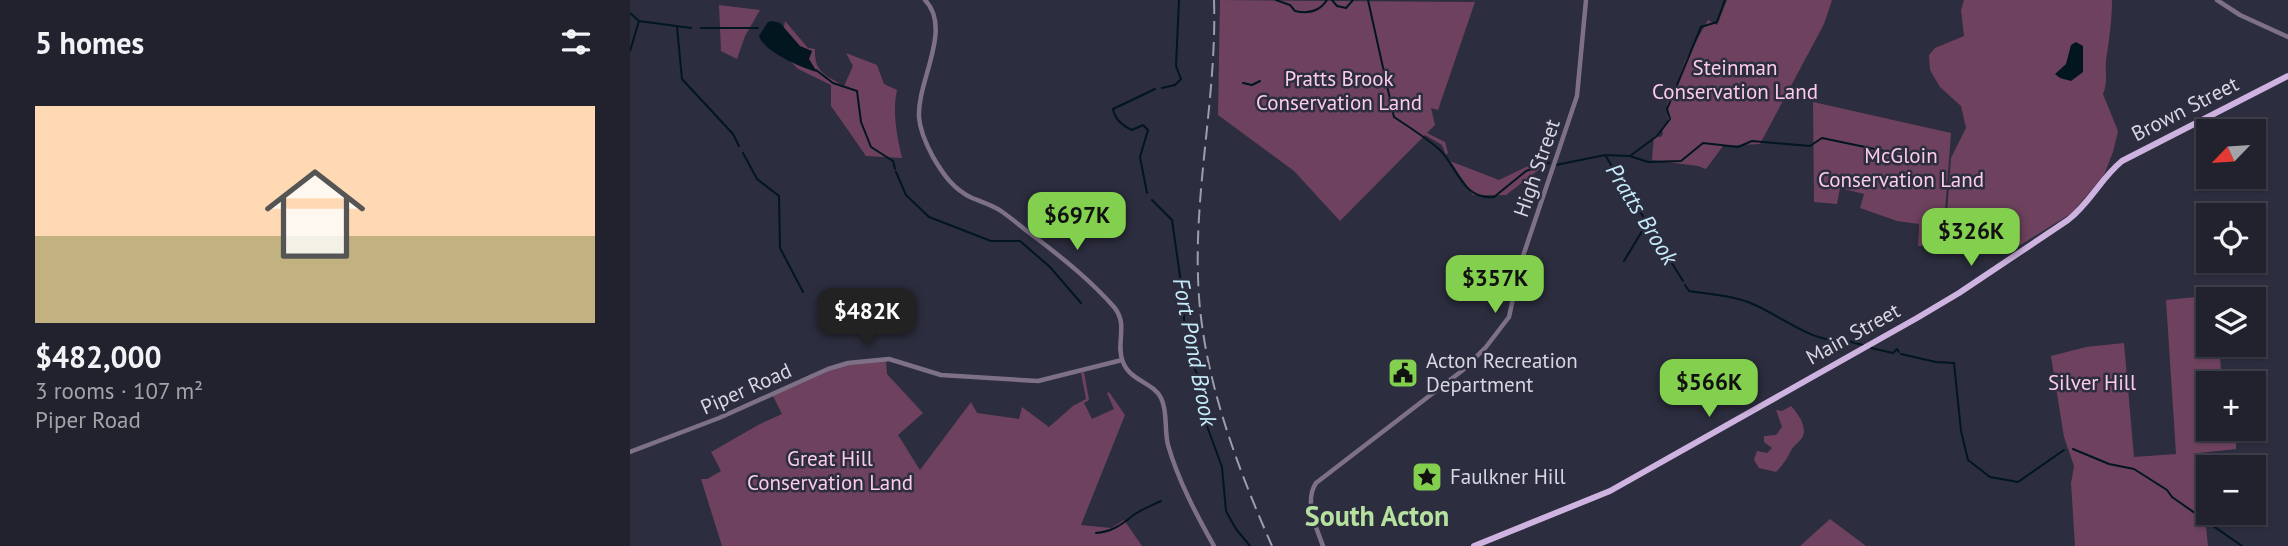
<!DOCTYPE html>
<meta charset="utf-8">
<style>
body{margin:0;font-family:"PT Sans",sans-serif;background:#292a36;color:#f1f3f6;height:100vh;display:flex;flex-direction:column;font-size:26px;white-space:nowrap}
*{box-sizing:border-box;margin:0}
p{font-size:23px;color:#a2a4aa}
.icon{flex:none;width:38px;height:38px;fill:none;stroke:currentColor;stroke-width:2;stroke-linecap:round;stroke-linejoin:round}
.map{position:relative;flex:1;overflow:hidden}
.sheet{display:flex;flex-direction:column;background:#21222e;width:630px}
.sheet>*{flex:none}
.needle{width:46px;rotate:245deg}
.tools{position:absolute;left:1566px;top:119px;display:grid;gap:14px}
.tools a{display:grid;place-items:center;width:70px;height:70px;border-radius:0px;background:#21222e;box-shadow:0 2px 5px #0004,0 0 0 2px #3e3f4a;font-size:35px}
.price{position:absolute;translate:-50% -60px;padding:0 16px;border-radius:14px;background:#83d04f;color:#111;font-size:23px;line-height:46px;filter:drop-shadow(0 2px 4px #0008)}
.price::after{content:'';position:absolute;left:50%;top:42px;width:21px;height:16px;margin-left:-10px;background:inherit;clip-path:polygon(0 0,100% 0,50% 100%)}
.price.selected{background:#222;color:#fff}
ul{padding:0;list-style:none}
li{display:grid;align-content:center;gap:14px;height:371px;padding:0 35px}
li+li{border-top:2px solid #3e3f4a}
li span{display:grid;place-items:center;height:217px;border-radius:0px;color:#555}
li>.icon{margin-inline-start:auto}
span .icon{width:126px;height:126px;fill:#fffc;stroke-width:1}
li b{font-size:30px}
h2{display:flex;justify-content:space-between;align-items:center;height:84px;padding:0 35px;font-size:30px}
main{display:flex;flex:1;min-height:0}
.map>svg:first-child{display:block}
</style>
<main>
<section class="sheet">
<h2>5 homes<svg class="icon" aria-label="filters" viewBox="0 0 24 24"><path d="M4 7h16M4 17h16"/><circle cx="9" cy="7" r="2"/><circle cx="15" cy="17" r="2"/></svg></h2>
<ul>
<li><span style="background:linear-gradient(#ffd9b3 60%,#c2b280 0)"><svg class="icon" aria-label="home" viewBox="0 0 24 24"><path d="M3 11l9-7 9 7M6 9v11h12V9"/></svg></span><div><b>$482,000</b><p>3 rooms · 107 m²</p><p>Piper Road</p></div></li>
</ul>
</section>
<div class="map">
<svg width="1658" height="546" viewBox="0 0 1658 546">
<rect width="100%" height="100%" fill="#2c2d3e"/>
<path fill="#6e425e" d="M590,0L845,2L808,110L801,108L805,125L797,133L815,142L818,153L816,155L812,145L795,135L710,221L664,171L588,115Z
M1097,0H1202L1194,24L1130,144L1093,146L1076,169L1068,166L1022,160L1024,136L1031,137L1033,134L1032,128L1038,121L1037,105L1039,95L1047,83L1055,61L1078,20L1087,25Z
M1334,0H1482C1482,21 1479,40 1476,61C1475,73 1478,82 1473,94L1488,131L1483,152L1474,175L1442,213L1384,249L1315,242L1321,158L1336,128L1331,106L1310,87L1300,70L1299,55L1305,48L1334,36L1331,10Z
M89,5L130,10L115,36L107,59L91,51Z
M155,21L178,48L185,49C184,73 196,75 214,86L223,66L216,53L247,65L254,84L267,90C262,113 267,135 272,158L236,156L201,106V85L168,69L140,40L154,27Z
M1183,102L1321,133L1314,224H1294L1293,246H1288L1289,224L1267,221L1230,208L1234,194L1210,188L1207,204L1184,202Z
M915,158L914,166L876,195H843L820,161L869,180Z
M1585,295H1599V299H1578V345H1589L1592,383H1578V429H1606V449L1569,453L1578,546H1445L1441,483L1444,466L1434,437L1421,356L1456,347L1494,343L1504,457L1546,454L1536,300Z
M256,361L257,374L293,413L268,435L290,470L341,402L347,413L389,419L392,407L419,427L443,406L456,399L451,373L454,372L459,400L454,403L462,419L484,409L477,393L479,392L495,415L451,525L481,528L494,520L512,546H92L71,479H77L91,471L81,452L130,424L152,414L143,396L205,368L218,364Z
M1161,406C1167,413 1177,425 1173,436C1171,441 1165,444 1162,449C1157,458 1154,464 1146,472L1129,468L1124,460L1127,451L1137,453L1142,448L1134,442V436L1146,435L1152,427L1146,410L1152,411Z
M1200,519L1236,546H1170Z"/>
<path fill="#01161e" d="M142,21L150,23L170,46L182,51L179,59L187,72C172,68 134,52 129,36L138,22Z
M1446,42L1453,46V72L1441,81L1430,78L1425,74L1436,64L1441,45Z"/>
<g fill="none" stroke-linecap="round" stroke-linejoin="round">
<path stroke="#01161e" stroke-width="2" d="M646,0L660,5L665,11C678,14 690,11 697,0
M702,0L707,6L716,8L723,0
M738,0L764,117C779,127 795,137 809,149C828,167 832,200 864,197L896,171L919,163
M0,13L9,21L0,51
M9,21L61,28
M47,27L52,79L103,134L109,146
M71,28H128
M186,70L203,83L227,91L231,122L241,147L263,161L265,169
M613,83L622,85L630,81
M532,88L545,85L551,79L546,66L549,0
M113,153L127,179L149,196L150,248L173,292
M975,155L1000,156L1027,136L1040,119L1037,109L1071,27L1087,22L1095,0
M1000,156L1018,162L1051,161L1073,143L1108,147L1122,141L1180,146L1192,138L1302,161
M926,165L975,155L1053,281
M266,172L276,195L299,217L361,241H390L420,267L451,303
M517,193L510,157L518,130L513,125L502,130C493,126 485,120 483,109L525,89
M522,200L542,220L554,304V320L565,344V370L571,381L570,400L573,415L592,467L596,511L606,529L620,546
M994,261L1017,223
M1055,285L1059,291C1078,294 1101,295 1118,302C1150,314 1178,342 1214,341
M1217,341L1233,345
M1241,348L1263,353L1267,349L1269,352
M1271,354L1306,362L1324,363L1331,431L1338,460L1360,477L1388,482L1434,450
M1443,449L1479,464L1504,469L1537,490L1542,497L1612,546
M466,533C480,532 490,526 501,517C509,510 521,506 531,501"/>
<path stroke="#7e7187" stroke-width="4.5" d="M295,0C323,29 287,81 289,117C290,131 296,144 303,157C313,174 323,189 342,198C352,202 362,205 371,211C384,220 396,231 409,240C436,261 461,281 484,307C499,325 485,343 493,362C500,381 523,382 531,398C538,411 534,430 538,445C548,480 566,514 584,546
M1587,0L1610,15L1658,37
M0,452L89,418L198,369L218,363L259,359L311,375L408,381L492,360
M693,546C686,527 674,501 686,483L833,370L856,347L879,317L891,262L947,96L956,0"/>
<path stroke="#ceb2e0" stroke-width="6" d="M844,546L980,491L1287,318L1329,293L1438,220C1460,203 1471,178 1492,161L1658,76"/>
<path stroke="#9c9daa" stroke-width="2" stroke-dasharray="14 7" stroke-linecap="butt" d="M584,0C587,92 565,184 568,276C570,369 605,462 642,546"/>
</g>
<defs>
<g id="civic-square" transform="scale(1.575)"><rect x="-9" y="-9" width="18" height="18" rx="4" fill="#83d04f" stroke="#2c2d3e"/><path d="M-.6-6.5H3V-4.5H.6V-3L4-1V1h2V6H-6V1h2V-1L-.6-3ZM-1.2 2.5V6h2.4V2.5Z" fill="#111"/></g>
<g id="sight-square" transform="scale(1.575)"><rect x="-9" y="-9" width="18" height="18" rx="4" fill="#83d04f" stroke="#2c2d3e"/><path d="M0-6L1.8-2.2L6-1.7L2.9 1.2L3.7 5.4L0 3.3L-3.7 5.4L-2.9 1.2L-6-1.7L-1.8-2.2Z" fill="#111"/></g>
</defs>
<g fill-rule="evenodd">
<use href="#civic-square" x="773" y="373"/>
<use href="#sight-square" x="797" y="477"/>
</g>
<g text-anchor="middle" stroke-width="5" stroke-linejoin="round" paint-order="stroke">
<g font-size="21" fill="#fccce9" stroke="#2c2d3e">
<text x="1105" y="75">Steinman<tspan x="1105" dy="24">Conservation Land</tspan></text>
<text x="709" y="86">Pratts Brook<tspan x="709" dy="24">Conservation Land</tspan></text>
<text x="1271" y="163">McGloin<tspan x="1271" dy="24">Conservation Land</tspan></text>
<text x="1462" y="390">Silver Hill</text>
<text x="200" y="466">Great Hill<tspan x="200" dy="24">Conservation Land</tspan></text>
</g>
<g font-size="21" fill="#d6d7e2" stroke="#2c2d3e">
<text transform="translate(1555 109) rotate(-27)" y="7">Brown Street</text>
<text transform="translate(907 168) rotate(-71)" y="7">High Street</text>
<text transform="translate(1223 334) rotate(-29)" y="7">Main Street</text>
<text transform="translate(116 389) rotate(-24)" y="7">Piper Road</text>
</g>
<g font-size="21" fill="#d6d7e2" stroke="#2c2d3e" text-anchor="start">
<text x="796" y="368">Acton Recreation<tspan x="796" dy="24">Department</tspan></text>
<text x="820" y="484">Faulkner Hill</text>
</g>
<g font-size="23" font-style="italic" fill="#c5ebfa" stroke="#2c2d3e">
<text transform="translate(1012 214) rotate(58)" y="8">Pratts Brook</text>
<text transform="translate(565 352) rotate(79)" y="8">Fort Pond Brook</text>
</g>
<g font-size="28" font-weight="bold" fill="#b6e19e" stroke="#2c2d3e">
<text x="747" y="526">South Acton</text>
</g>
</g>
</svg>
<div class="tools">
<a><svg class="needle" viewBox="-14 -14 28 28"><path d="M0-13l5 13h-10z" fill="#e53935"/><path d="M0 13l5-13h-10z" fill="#a2a4aa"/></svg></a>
<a><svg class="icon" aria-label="locate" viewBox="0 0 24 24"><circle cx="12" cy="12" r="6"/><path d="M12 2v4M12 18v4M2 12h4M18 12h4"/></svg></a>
<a><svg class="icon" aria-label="layers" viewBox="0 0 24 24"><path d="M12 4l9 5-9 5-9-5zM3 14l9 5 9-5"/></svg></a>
<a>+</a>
<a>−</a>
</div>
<b class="price" style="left:447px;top:252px">$697K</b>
<b class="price" style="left:1341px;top:268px">$326K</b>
<b class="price" style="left:865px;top:315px">$357K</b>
<b class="price selected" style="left:237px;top:348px">$482K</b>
<b class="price" style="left:1079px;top:419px">$566K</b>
</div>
</main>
